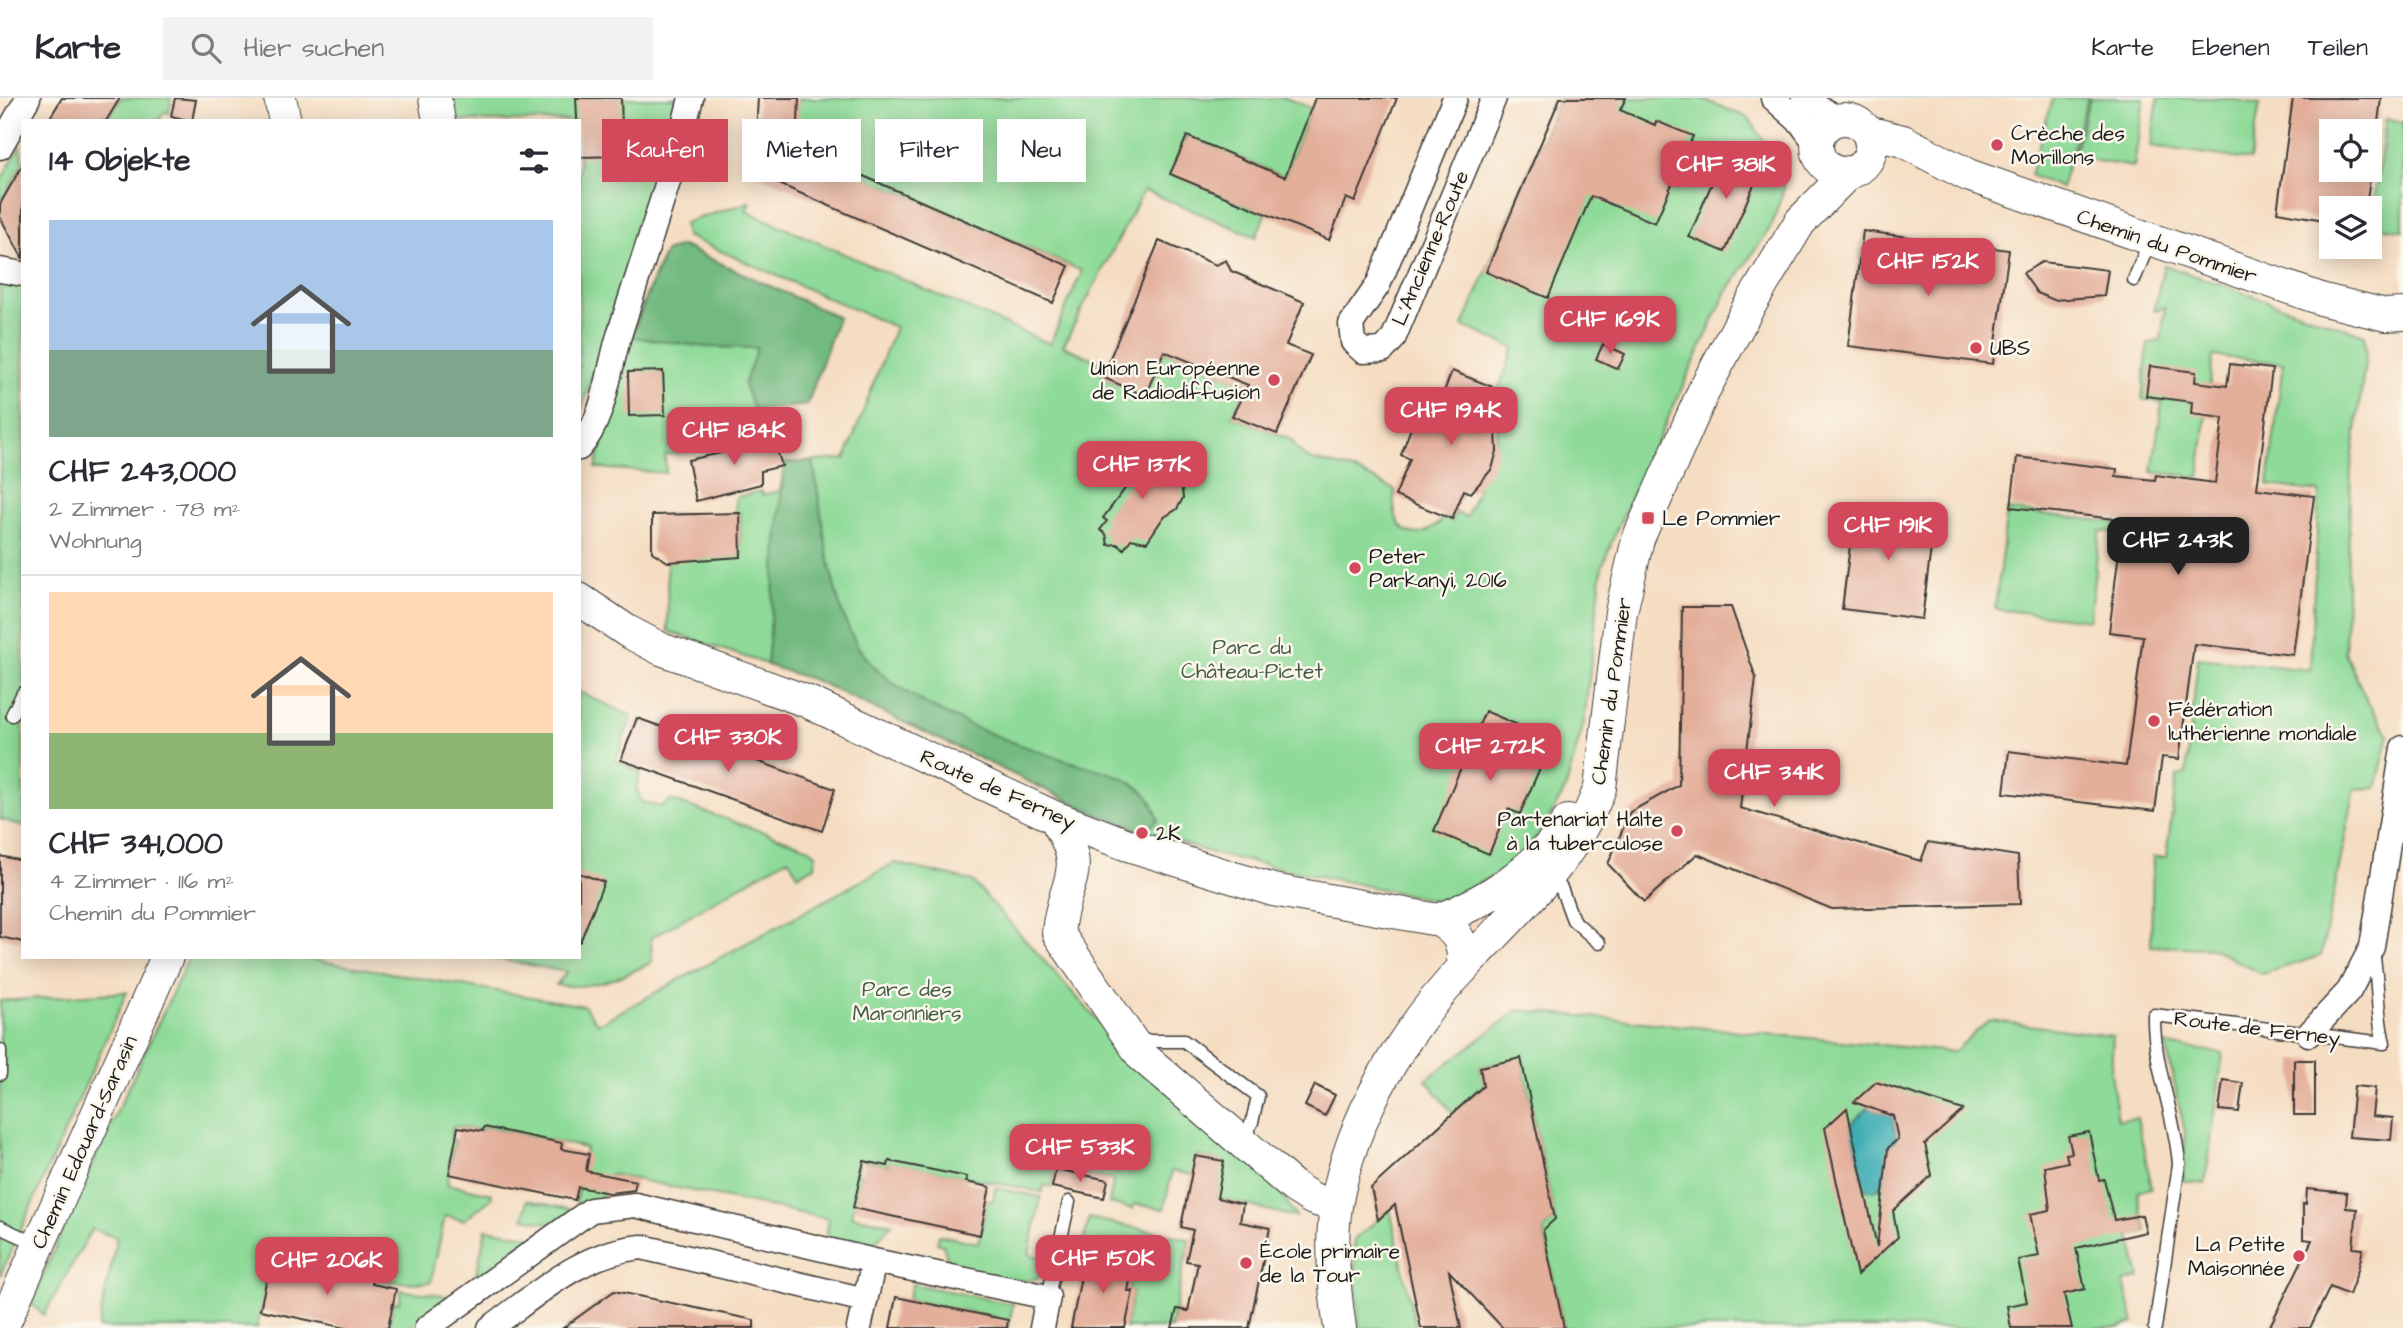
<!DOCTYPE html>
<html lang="de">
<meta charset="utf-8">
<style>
body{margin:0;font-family:"Architects Daughter",sans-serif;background:#f2f2f3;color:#2b2b33;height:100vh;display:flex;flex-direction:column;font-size:26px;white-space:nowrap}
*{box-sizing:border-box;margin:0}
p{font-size:23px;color:#7c7c81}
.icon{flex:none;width:38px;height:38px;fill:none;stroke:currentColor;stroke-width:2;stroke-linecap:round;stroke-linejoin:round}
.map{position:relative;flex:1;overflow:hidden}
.panel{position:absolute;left:21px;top:21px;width:560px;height:840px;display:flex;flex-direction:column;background:#fff;border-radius:0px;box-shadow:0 4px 18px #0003}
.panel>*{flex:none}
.guide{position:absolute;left:602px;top:21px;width:665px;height:63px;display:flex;gap:14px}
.controls{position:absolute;left:2319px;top:21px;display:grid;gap:14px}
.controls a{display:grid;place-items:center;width:63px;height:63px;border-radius:0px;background:#fff;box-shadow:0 4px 18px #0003;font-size:35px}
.price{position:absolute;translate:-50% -60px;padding:0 16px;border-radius:14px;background:#d1495b;color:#fff;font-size:23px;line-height:46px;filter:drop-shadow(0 2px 4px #0008)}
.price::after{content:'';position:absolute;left:50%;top:42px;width:21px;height:16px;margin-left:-10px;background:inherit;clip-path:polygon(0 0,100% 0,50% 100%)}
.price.on{background:#222;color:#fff}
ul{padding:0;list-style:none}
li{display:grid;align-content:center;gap:14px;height:371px;padding:0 28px}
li+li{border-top:2px solid #e1e1e2}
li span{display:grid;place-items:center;height:217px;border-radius:0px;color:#555}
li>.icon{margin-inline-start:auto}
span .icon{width:126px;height:126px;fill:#fffc;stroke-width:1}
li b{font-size:30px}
h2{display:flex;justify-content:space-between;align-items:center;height:84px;padding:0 28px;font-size:30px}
.tag{padding:0 24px;border-radius:0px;background:#fff;box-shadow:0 4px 18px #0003;font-size:24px;line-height:63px}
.tag.on{background:#d1495b;color:#fff}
header{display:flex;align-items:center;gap:42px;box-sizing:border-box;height:98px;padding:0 35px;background:#fff;border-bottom:2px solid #e1e1e2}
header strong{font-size:33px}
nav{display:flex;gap:38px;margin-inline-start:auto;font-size:24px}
.search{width:490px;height:63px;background:#f2f2f3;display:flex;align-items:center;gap:18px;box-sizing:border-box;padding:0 24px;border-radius:0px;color:#7c7c81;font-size:26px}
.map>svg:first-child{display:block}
</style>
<header>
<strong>Karte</strong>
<div class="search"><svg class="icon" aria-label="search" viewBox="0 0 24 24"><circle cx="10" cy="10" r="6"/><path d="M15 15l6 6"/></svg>Hier suchen</div>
<nav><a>Karte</a><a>Ebenen</a><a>Teilen</a></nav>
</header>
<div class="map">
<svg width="2403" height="1230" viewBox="0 0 2403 1230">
<rect width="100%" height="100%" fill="#fbf7ec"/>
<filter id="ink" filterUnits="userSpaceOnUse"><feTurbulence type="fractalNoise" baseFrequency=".0143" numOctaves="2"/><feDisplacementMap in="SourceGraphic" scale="14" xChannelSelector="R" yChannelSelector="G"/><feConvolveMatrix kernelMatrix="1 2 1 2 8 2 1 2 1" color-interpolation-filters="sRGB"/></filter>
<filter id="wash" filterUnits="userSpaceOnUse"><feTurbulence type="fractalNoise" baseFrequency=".00686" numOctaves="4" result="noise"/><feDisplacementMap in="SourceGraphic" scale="28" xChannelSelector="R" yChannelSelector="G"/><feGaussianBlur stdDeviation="1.57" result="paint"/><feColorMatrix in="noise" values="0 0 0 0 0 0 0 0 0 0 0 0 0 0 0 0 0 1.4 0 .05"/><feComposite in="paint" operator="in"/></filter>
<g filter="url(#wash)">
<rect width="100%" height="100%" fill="#f5ddc2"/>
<path fill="#8eda98" stroke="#557b5a" stroke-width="2" d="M121,0H171L169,15L164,14L159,23H106Z
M452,0H679L579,319V23H456Z
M799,0H1286L1311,10L1285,79L1186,38L1171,76L1266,115L1256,139L1144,92L1063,248L1100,264L1102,279L1145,297L1164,253L1248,287L1232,318L1292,342C1303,368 1327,363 1349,371C1365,376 1380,385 1395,392C1388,431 1415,452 1444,420L1452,423L1456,415L1466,419L1478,391L1473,388C1489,366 1500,350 1497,322L1506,324L1518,297L1499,290L1514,250L1463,228L1560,0H1700L1749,20L1773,58L1784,90L1772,127L1726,195L1619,426L1602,469L1584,624L1565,692L1541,734L1505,772L1443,804L1214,756L1099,717L817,583L668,533L666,417L690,416L691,441L741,459L740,415H735L736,399L762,393V397L780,393L785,365L845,361L895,229L686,138L684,125L750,104L746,113L1050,246L1082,173L791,47Z
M2053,0H2088L2061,90L2030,77Z
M2090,0H2144L2134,69L2073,59Z
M2158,0H2222L2260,6L2250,62L2151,48Z
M2386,21L2403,24V132L2371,128Z
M20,48L23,66L0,106V84Z
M682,148L838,219L807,307L754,312L757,330L729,337L731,347L665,357L666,375L596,370C612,295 632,223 665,154Z
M2164,167L2365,237L2366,257L2351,371L2345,554L2367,603L2389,637L2376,690L2355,691L2321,858L2262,876L2212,850L2151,848L2153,759H2166L2177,678L2186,676L2198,560L2310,572L2319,394L2268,387L2283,265L2213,258L2199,379L2152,374L2162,305L2142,301L2148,246L2161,242L2165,210L2154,212Z
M0,184L23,186V728L0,721Z
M2007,412L2119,425L2118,435L2100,433L2089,522L1995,511Z
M579,594L632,618L616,663L641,674L636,690L642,704L661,709L671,702L807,749L816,756L815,768L798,777L788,760L651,840L652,864C621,880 592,892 556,887L567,874L488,859H579Z
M894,765L972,783L1138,967L1275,1086L1296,1119L1208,1098L1224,1064L1196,1058L1192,1077L1172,1073L1164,1111L1134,1106L1133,1111L1109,1105L1113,1082L1056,1071L1052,1089L1044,1087L1042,1094L889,1064L888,1068L860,1062L856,1075L861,1077L852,1118L892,1126L870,1150L826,1140L829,1121L610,1076L601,1101L583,1107L576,1105L586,1050L485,1029L483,1033L453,1028L451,1041L455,1043L447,1086L492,1096L491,1101L464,1122L445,1118L431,1184C386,1188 340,1174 296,1165L294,1170L265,1164L262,1177L267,1179L257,1230H98L117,1140L92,1131L44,1217L31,1206L68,1119L189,859H297L584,908L598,926Z
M127,894L0,1178V903Z
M1518,912L1954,954L1989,922L2113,938L2111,975L2118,1022L2137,1020L2152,1090L2137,1093L2146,1134L2130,1138L2140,1180L2124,1184L2134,1225L2119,1230H1564L1543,1132L1555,1121L1521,961L1480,969L1484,987L1453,1015L1426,982Z
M2166,947L2223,955L2205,1086L2183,1083L2185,1034Z
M995,1090L1041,1099L1029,1156L1046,1161C1045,1168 1044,1175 1037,1180C1022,1189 968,1171 949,1166L943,1147L937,1145L939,1137L978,1145L987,1103H993Z
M527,1102L573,1112L553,1126L524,1120Z
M1390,1111L1416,1230H1359L1354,1142Z
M1089,1120L1189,1141L1171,1230H1125L1133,1194L1128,1193L1134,1164L1120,1160L1119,1165L1081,1157Z
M486,1131L529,1138V1143L475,1181Z
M912,1186L1013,1206L1008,1230H994L995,1219L908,1202Z
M401,1192C417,1196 431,1194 447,1198V1202L409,1230H388L394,1204L399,1205Z"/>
<path fill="#72ba80" stroke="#476b4e" stroke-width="2" d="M682,148L838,219L807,307L754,312L744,287L757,250L706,249L631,239L665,154Z
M813,363C823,420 828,498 858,549C891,603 1005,643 1065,662C1091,670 1123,675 1144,694C1152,702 1156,711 1158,722L1144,734L1099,717L817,583L767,567L783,374L785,365Z"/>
<path fill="#3cadb4" stroke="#2c6468" stroke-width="2" d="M1869,1009L1893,1018C1898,1043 1896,1075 1875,1093L1864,1090L1850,1027Z"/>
<g id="blocks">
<path fill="#e3ae9a" d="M62,0H120L106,23H48Z
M175,0L196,2L192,23L171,18Z
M576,0H621L623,58L579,59Z
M758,0H799L797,49L1069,168L1053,205L747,72L755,54Z
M1315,0H1397L1355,104L1346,100L1329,142L1170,76L1187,38L1285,79Z
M1560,0H1626L1620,12L1655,27L1656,23L1693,38L1655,125L1591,98L1548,200L1486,174Z
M2293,0H2381L2377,33H2331V72H2371L2366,110H2331V123L2277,114Z
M1726,52L1762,68L1725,154L1689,139Z
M23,66V161L0,119V106Z
M1863,133L2009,152L1993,266L1848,248Z
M1159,143L1216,167L1226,162L1231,173L1304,204L1286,247L1311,257L1277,336L1232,318L1248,287L1164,253L1145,298L1102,279Z
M2042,164L2108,172L2104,198L2054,202L2037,195L2023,175Z
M1603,246L1625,256L1618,271L1596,261Z
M2230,266L2272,271L2257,391L2314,398L2293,557L2194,546L2179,661L2162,659L2155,713L2004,695L2009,653L2126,668L2143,538L2109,534L2123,422L2011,409L2017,359L2117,371L2116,378L2155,382L2156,377L2215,385L2223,320L2191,316L2192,304L2146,298L2150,268L2196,274L2195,284L2227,288Z
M663,273L665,317L629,318L628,274Z
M1452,273L1501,292L1489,332L1496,334L1497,353L1492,371L1471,395L1464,392L1452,421L1395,398L1410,361L1401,357L1411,330L1418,317L1432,324Z
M771,333L782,368L761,373V386L696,403L688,362L736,352L734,342Z
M1134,349L1181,384L1183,400L1177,411L1163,420L1147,444L1131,441L1124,451L1117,446L1108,447L1106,436L1100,432L1107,423L1103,420L1133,380L1119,369Z
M1855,408L1935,418L1922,521L1842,511Z
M740,415L741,459L668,464L652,454V417Z
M1682,509H1731L1756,580L1740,710L1921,763L1928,744L2018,758L2020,806L1832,811L1697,756L1644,804L1608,766L1630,714L1679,687Z
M1485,613L1539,636L1527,665L1540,670L1520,716L1508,711L1489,756L1434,733Z
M637,620L835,691L822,733L621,662Z
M0,758L23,763V844L0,839Z
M579,775L604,784L580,844H579Z
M1521,960L1555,1121L1543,1132L1564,1230H1503L1449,1173L1461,1230H1421L1395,1107L1378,1122L1371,1090L1483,988L1480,969Z
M2294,962H2315V1017H2294Z
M2223,982L2243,985L2239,1014L2219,1012Z
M1876,984L1963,1012L1925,1046L1932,1077L1893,1113L1898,1139L1857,1177L1825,1030L1847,1010L1877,1149L1888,1050L1898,1041L1893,1018L1854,1004Z
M1315,987L1335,997L1325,1018L1305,1008Z
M2354,988L2375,990L2372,1018L2393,1020L2391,1042L2349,1039Z
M458,1029L483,1033L484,1029L562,1045L561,1051L589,1056L586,1073L636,1083L634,1092L609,1095L578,1089L575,1102L449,1076Z
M2089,1034L2099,1082L2104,1081L2114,1122L2142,1117L2146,1134L2076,1150L2085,1191L2064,1196L2072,1230H2011L2007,1208L2027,1204L2018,1162L2039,1158L2030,1116L2050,1112L2045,1069L2068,1064L2066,1056L2072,1055L2068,1038Z
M1195,1058L1224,1063L1217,1100L1243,1106L1240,1124L1270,1130L1249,1230H1172L1177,1211L1188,1213L1198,1165L1186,1163L1193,1132L1181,1129Z
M864,1063L888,1068L889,1063L967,1079L966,1084L990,1089L980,1137L853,1110Z
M1056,1071L1108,1082L1104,1100L1052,1089Z
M2307,1091L2347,1095L2346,1110L2357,1111L2353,1150L2363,1151L2358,1172L2349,1197L2330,1189L2310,1230H2269L2312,1142L2303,1141V1106H2306Z
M1085,1158L1133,1168L1128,1193H1133L1125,1230H1071Z
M270,1165L294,1170L295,1165L373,1181L372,1186L396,1191L388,1230H346L260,1212Z
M614,1193L754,1222V1230H563Z
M896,1199L1008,1222L1007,1230H890Z"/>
</g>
</g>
<g filter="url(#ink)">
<use href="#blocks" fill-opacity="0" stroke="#3d3935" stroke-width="2"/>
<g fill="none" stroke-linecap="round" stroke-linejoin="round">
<g stroke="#3d3935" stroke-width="15">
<path id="service" d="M2134,182L2150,142
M12,617L23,595
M1550,779L1561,790L1573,822L1599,845
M1137,943H1184L1258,998L1252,1024L1242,1043
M0,952V976
M0,1129L37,1146
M1048,1199L1069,1104
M2155,1230L2179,1066C2175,1015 2153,968 2154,917L2384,945C2376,915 2379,885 2373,855"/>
</g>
<g stroke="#3d3935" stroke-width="27">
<path id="minor" d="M1455,0L1378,187L1351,226L1353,244L1363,253L1383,252L1393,241L1494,0
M1773,0L1801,25L1817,47
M1804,0L1839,22
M0,49L28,0
M0,172L23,176
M579,350C604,323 608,275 618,241C643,160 671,82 691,0
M2309,936L2349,893L2372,849L2403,650
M427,1230L591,1112L635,1107L874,1163L1048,1199L1042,1230
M490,1230C538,1196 581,1154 642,1149L865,1202
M859,1230L874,1163"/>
</g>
<g stroke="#3d3935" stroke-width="34">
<path id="tertiary" d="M280,0L285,23
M435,0L439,23
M1817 48a27 27 0 1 1 54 0a27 27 0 1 1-54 0Z
M1867,34L1903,43L1968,77L2324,202L2386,217L2403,216
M579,501L627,533L661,551L806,603L1054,719L1128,747L1273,792L1438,822C1459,834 1464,845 1463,869
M1054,719C1091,777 1063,778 1058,835L1142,958L1294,1089L1313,1101L1336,1108
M1438,822C1485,804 1542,768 1568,723
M2,1230L167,859
M1340,1230C1334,1190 1330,1148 1336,1108C1351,1019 1404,931 1466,867C1520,809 1571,767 1600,690L1621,514L1638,441L1705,290L1747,212L1800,124L1849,74"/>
</g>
<use href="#service" stroke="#fff" stroke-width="12"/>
<use href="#minor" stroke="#fff" stroke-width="24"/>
<use href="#tertiary" stroke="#fff" stroke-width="32"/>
</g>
</g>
<g fill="#d1495b" stroke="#fbf7ec" stroke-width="2.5">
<circle cx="1997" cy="47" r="7"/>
<circle cx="1976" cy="250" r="7"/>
<circle cx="1274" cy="282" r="7"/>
<rect x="1641" y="413" width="14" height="14" rx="3.5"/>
<circle cx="1355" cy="470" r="7"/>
<circle cx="2154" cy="623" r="7"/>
<circle cx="1677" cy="733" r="7"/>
<circle cx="1142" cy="735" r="7"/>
<circle cx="2299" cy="1158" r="7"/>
<circle cx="1246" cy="1165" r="7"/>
</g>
<g text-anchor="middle" stroke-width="5" stroke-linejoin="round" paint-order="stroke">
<g font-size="21" fill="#1c1c1c" stroke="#fbf7ec" text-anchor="start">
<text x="2011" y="42">Crèche des<tspan x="2011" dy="24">Morillons</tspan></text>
<text x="1990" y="257">UBS</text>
<text x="1260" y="277" text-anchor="end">Union Européenne<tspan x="1260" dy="24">de Radiodiffusion</tspan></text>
<text x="1662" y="427">Le Pommier</text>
<text x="1369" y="465">Peter<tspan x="1369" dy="24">Parkanyi, 2016</tspan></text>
<text x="2168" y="618">Fédération<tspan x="2168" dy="24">luthérienne mondiale</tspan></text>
<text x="1663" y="728" text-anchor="end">Partenariat Halte<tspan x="1663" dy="24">à la tuberculose</tspan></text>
<text x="1156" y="742">2K</text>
<text x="2285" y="1153" text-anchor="end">La Petite<tspan x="2285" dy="24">Maisonnée</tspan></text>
<text x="1260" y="1160">École primaire<tspan x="1260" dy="24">de la Tour</tspan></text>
</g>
<g font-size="21" fill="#1c1c1c" stroke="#fbf7ec">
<text transform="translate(2167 148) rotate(19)" y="7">Chemin du Pommier</text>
<text transform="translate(1430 150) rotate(-67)" y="7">L'Ancienne-Route</text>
<text transform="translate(1611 593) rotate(-82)" y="7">Chemin du Pommier</text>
<text transform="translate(998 691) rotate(24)" y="7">Route de Ferney</text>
<text transform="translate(2257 930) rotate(7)" y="7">Route de Ferney</text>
<text transform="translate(84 1044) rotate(-66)" y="7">Chemin Edouard-Sarasin</text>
</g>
<g font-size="21" fill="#445e47" stroke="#fbf7ec">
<text x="1252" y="556">Parc du<tspan x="1252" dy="24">Château-Pictet</tspan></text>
<text x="907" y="898">Parc des<tspan x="907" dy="24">Maronniers</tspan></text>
</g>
</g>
</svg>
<div class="controls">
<a><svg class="icon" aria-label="locate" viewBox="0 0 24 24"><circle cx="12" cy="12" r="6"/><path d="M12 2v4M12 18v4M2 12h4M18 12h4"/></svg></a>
<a><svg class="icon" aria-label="layers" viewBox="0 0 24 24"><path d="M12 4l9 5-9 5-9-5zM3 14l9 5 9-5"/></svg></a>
</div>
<b class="price" style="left:1726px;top:103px">CHF 381K</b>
<b class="price" style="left:1928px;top:200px">CHF 152K</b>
<b class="price" style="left:1610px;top:258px">CHF 169K</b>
<b class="price" style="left:1451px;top:349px">CHF 194K</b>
<b class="price" style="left:734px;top:369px">CHF 184K</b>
<b class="price" style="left:1142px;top:403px">CHF 137K</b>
<b class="price" style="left:1888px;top:464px">CHF 191K</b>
<b class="price on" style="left:2178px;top:479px">CHF 243K</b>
<b class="price" style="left:728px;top:676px">CHF 330K</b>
<b class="price" style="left:1490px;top:685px">CHF 272K</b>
<b class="price" style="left:1774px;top:711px">CHF 341K</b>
<b class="price" style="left:1080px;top:1086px">CHF 533K</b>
<b class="price" style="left:1103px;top:1197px">CHF 150K</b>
<b class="price" style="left:327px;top:1199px">CHF 206K</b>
<div class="guide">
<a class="tag on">Kaufen</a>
<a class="tag">Mieten</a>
<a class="tag">Filter</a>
<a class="tag">Neu</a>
</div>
<section class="panel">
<h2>14 Objekte<svg class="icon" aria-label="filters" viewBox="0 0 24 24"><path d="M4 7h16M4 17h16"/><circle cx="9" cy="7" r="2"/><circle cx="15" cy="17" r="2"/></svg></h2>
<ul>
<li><span style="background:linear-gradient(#a9c7e8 60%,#7fa58c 0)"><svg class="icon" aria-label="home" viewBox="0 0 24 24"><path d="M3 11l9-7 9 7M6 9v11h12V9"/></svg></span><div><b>CHF 243,000</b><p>2 Zimmer · 78 m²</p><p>Wohnung</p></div></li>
<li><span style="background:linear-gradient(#ffd9b3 65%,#8fb573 0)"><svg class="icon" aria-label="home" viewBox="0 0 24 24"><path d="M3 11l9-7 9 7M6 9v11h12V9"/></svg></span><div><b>CHF 341,000</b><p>4 Zimmer · 116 m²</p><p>Chemin du Pommier</p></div></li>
</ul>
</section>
</div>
